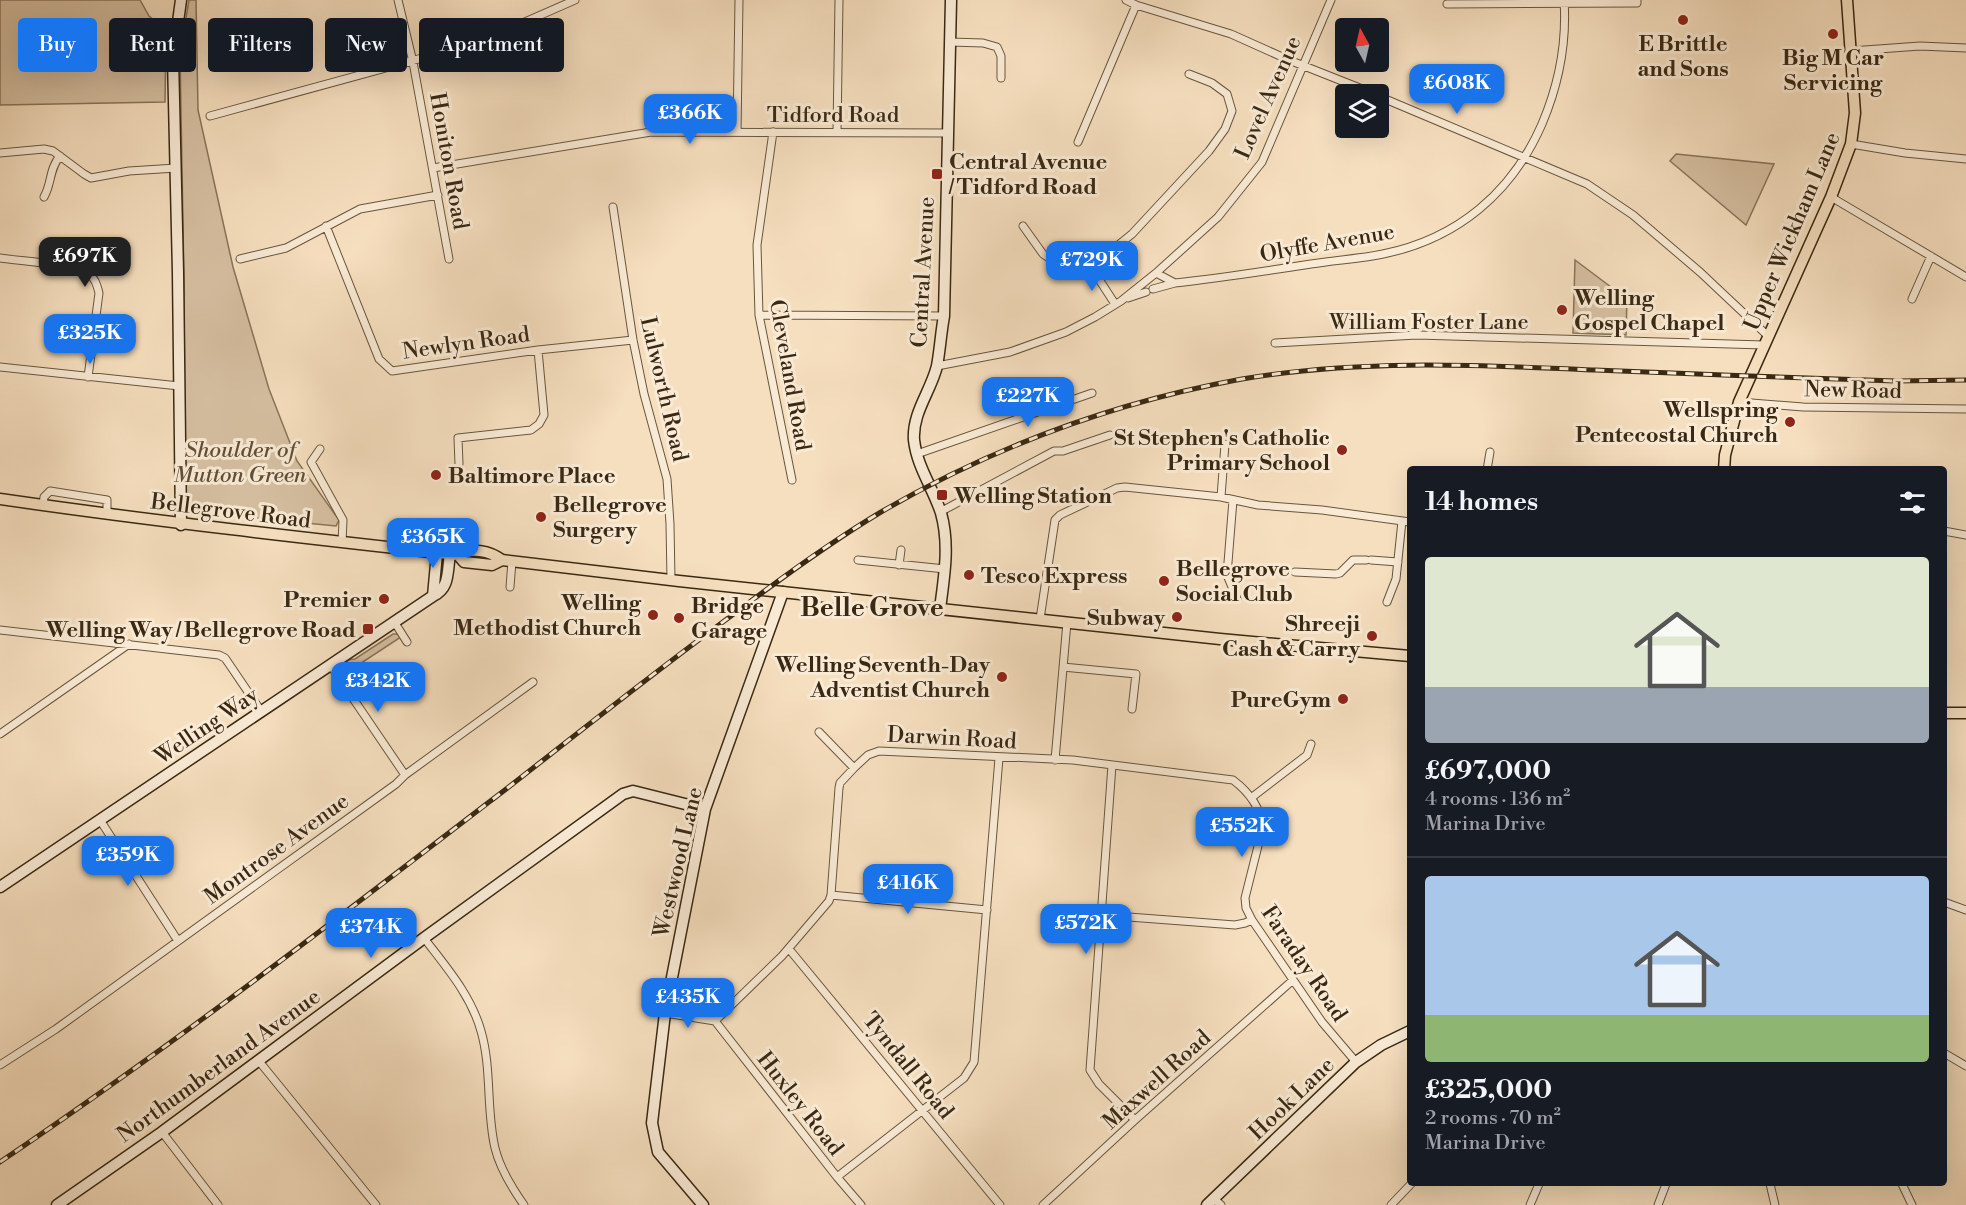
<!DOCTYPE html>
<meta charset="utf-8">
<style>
body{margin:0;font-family:"Libre Bodoni",serif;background:#242831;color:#f1f3f6;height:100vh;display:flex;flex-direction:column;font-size:22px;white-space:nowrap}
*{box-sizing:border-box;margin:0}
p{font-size:20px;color:#9ea1a6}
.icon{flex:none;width:33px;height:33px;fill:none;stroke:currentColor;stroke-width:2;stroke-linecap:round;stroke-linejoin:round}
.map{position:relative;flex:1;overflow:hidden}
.side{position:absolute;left:1407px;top:466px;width:540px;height:720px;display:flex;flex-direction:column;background:#171b24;border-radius:6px;box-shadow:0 6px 24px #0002}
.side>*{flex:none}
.guide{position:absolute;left:18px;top:18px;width:570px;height:54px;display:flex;gap:12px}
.needle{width:39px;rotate:352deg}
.fabs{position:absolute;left:1335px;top:18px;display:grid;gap:12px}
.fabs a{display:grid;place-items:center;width:54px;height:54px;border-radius:6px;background:#171b24;box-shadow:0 6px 24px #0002;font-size:30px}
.price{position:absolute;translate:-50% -51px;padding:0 14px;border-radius:12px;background:#1a73e8;color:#fff;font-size:20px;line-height:39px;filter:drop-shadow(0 2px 3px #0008)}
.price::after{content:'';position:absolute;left:50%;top:36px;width:18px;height:14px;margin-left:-9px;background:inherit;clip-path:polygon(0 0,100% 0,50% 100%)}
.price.current{background:#222;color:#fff}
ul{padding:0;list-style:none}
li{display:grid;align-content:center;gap:12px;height:318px;padding:0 18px}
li+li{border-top:2px solid #363941}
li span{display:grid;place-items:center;height:186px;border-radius:6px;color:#555}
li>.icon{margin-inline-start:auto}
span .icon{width:108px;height:108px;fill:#fffc;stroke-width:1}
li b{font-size:26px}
h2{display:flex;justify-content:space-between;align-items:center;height:72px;padding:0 18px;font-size:26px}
.tag{padding:0 21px;border-radius:6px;background:#171b24;box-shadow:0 6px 24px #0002;font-size:21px;line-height:54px}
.tag.current{background:#1a73e8;color:#fff}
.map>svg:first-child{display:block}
</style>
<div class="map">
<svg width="1966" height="1205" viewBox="0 0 1966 1205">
<rect width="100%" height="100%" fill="#f6dfbf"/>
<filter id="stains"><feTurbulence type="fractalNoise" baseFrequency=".00333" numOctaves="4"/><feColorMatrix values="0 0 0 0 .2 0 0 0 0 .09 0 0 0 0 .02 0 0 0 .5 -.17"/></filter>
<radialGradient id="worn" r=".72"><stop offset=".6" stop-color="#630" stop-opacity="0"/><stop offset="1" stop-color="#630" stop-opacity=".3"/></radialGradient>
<path fill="#d6c0a2" stroke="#88745a" stroke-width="1.5" d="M0,0H140L149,16L159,24L166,35L165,102L0,105Z
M189,0H196L198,110L233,267L269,389L297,461L339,520L336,526L192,512L185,509L184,282L180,54Z
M1676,154L1774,164L1746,225L1670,161Z
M1575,260L1627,299L1626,335L1573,333Z
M393,634H397L401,637L343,675C340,666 346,659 355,659Z"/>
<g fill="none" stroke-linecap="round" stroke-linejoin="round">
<g stroke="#68563e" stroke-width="9">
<path id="street" d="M398,0L413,62L449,259
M1126,0L1136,5L1231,34L1289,60L1375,94
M1447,4L1637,3V0
M950,42L983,43L997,47L1001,56V78
M1851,51L1920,46L1966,48
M1378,96L1587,184L1633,215L1700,272L1768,336
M210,116L477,43L575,0
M737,132L739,0
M773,132L757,245L759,315L792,480
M837,132L839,0
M1078,142L1136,5
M1851,144L1905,153L1966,159
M0,153L44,149L53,151L84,174L91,178L129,171L176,168
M433,168L651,132L947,133
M44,197C52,183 49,169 60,156
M1831,197L1966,277
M613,207L633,340L644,394L667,479L670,524L671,580
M326,226L379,359L392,371L538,350L633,340
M1023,226L1043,254L1067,270L1091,267L1132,234L1209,151L1225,129L1232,111L1227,94L1212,83L1189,74
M0,258C19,261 74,264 88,273C95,278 97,285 99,293L88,377
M240,259L286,248L360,209L438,195
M1091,267L1115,304
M1156,273L1175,283C1221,278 1266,271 1311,264C1335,260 1359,259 1383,254C1457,239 1512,193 1542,124C1559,84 1567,44 1564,0
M1153,289L1175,283
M1128,298L1146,292
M1912,299L1931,256
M759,315L944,316
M1275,343L1417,335L1764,345
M937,366L1010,352L1066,332L1095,317L1121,301L1156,273L1218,217L1262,162L1331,0
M0,367L179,386
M1739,402L1803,407L1966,409
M320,449L311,462L343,520L342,543
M917,454L1092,393
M459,464L458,438L531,430L539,424L544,415L538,350
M1487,470L1490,452
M1221,497L1225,444
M1233,500L1227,575L1237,599
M43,505L44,497L50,491L107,500V514
M940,512L1054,451H1063L1110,435
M1944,531L1966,535
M858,560L945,569
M1371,560L1398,562
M899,565L901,550
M1295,572L1336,574L1340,573L1353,560H1366
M510,587L512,561
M1387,602L1396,579L1402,521
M1040,619L1055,520L1060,515L1117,488L1125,487L1221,497L1258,505L1322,510L1410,522
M395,623L407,642
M0,630L219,655L225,658L261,711
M331,666L405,775
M1063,667L1136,674L1132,709
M819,732L854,768L868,755L879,751L1073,760L1233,780C1249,792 1263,810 1262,830L1245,898L1246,908L1252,920L1322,1022L1356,1062
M0,734L129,644
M1055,760L1067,622
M1112,765L1090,1070L1099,1084L1135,1120
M1251,798L1307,755L1311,744
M100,820L178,941
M831,895L987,910
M1944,902L1966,910
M1102,915L1235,925L1245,923L1252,920
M424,938C446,967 471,995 481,1031C492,1069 486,1110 495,1148C500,1169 512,1188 524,1205
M789,949L1000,1205
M665,1013L715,1021
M715,1021L782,956L829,901L831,895L839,788L840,783L854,768
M715,1021L837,1177L861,1205
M1944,1053L1966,1066
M258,1060L376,1205
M0,1065L56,1029L396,784L405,775L533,682
M162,1132L218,1205
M837,1177L964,1078L974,1062L999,758
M1770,1184L1775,1205
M1902,1184L1912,1205
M1214,1199L1221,1205
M1043,1205L1135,1120L1293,980
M1391,1205L1411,1184
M1530,1205L1539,1184
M1658,1205L1666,1184"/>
</g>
<g stroke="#392913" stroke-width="13">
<path id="secondary" d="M181,525L178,273L173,58L181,0
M433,596L437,553
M940,609C944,577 950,545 941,513C933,488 917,467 914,440C912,413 931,391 937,366C940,350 941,332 944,316L951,0
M0,887L433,596C450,588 447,572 450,554
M57,1205L162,1132L424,938L623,794L633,791L705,809
M703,1205L658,1152L652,1123L665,1013L705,809L783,592
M1207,1205L1356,1062L1381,1045L1410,1031"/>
</g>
<g stroke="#392913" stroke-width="13">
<path id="primary" d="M1724,470L1725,455L1739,402L1831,197L1851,144L1855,113L1847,0
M0,499C152,521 305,538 458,555C471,547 490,551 502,560L679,581L1220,639L1410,656
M458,555L464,562L492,565L502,560
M1944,713H1966"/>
</g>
<use href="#street" stroke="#f9ead5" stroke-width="7"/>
<use href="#secondary" stroke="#f9ead5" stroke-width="10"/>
<use href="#primary" stroke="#f6dfbf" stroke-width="10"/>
<g stroke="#392913" stroke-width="5">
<path id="rail" d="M0,1162C175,1044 342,915 510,786C583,729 656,671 731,616C780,579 829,543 881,512C993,447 1115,402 1242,379C1360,359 1477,365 1595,370C1695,374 1796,378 1896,381L1966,380"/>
</g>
<use href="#rail" stroke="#f9ead5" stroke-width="3" stroke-dasharray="9" stroke-linecap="butt"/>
</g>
<g fill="#8f2418" stroke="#f9ead5" stroke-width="2">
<circle cx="1683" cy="20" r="6"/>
<circle cx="1833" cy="34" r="6"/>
<rect x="931" y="168" width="12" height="12" rx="3"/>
<circle cx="1562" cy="310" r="6"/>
<circle cx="1790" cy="422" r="6"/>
<circle cx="1342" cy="450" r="6"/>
<circle cx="436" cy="475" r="6"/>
<rect x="936" y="489" width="12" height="12" rx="3"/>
<circle cx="541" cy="517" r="6"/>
<circle cx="969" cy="575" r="6"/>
<circle cx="1164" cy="581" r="6"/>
<circle cx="384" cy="599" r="6"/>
<circle cx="653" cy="615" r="6"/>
<circle cx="1177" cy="617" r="6"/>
<circle cx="679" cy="618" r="6"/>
<rect x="362" y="623" width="12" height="12" rx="3"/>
<circle cx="1372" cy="636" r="6"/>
<circle cx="1002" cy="677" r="6"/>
<circle cx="1343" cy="699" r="6"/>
</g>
<g text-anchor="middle" stroke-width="6" stroke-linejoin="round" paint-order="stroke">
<g font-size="22" font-weight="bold" fill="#392913" stroke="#f9ead5" text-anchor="end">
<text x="1683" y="51" text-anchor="middle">E Brittle<tspan x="1683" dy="25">and Sons</tspan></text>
<text x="1833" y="65" text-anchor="middle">Big M Car<tspan x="1833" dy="25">Servicing</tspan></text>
<text x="949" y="169" text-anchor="start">Central Avenue<tspan x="949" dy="25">/ Tidford Road</tspan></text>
<text x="1574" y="305" text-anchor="start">Welling<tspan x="1574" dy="25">Gospel Chapel</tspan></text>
<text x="1778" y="417">Wellspring<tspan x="1778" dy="25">Pentecostal Church</tspan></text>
<text x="1330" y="445">St Stephen's Catholic<tspan x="1330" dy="25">Primary School</tspan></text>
<text x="448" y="483" text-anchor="start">Baltimore Place</text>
<text x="954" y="503" text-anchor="start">Welling Station</text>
<text x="553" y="512" text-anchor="start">Bellegrove<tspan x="553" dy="25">Surgery</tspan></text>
<text x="1176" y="576" text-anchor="start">Bellegrove<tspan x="1176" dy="25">Social Club</tspan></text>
<text x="981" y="583" text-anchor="start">Tesco Express</text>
<text x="372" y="607">Premier</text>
<text x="641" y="610">Welling<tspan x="641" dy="25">Methodist Church</tspan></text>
<text x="691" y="613" text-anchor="start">Bridge<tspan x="691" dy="25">Garage</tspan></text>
<text x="1165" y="625">Subway</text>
<text x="1360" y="631">Shreeji<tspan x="1360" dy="25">Cash &amp; Carry</tspan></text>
<text x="356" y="637">Welling Way / Bellegrove Road</text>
<text x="990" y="672">Welling Seventh-Day<tspan x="990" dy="25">Adventist Church</tspan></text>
<text x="1331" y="707">PureGym</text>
</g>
<g font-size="22" fill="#392913" stroke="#f9ead5">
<text transform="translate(1267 97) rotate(-66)" y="8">Lovel Avenue</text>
<text x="833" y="122">Tidford Road</text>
<text transform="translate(450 161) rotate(80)" y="8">Honiton Road</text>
<text transform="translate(1791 231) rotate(-67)" y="8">Upper Wickham Lane</text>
<text transform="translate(1327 242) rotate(-10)" y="8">Olyffe Avenue</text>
<text transform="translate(922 272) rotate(-87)" y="8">Central Avenue</text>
<text x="1429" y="329">William Foster Lane</text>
<text transform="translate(466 342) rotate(-8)" y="8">Newlyn Road</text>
<text transform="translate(791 375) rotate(80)" y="8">Cleveland Road</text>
<text transform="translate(665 389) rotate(77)" y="8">Lulworth Road</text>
<text transform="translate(1853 389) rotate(1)" y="8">New Road</text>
<text transform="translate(231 510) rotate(7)" y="8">Bellegrove Road</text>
<text transform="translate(206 725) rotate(-34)" y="8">Welling Way</text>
<text transform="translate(952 737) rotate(3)" y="8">Darwin Road</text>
<text transform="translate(276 848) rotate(-36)" y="8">Montrose Avenue</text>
<text transform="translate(677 862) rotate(-77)" y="8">Westwood Lane</text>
<text transform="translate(1305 963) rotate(56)" y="8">Faraday Road</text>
<text transform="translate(218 1065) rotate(-36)" y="8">Northumberland Avenue</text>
<text transform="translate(909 1065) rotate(51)" y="8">Tyndall Road</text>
<text transform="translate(1156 1079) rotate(-42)" y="8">Maxwell Road</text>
<text transform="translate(1291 1098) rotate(-44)" y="8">Hook Lane</text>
<text transform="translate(801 1103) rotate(52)" y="8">Huxley Road</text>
</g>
<g font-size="22" font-style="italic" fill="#604f37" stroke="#f9ead5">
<text x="240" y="457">Shoulder of<tspan x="240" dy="25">Mutton Green</tspan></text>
</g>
<g font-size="26" font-weight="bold" fill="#392913" stroke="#f9ead5">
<text x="872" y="616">Belle Grove</text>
</g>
</g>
<rect width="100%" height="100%" filter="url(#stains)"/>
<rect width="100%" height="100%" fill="url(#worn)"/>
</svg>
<div class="fabs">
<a><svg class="needle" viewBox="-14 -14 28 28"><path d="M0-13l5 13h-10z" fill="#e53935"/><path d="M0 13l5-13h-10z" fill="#9ea1a6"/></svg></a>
<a><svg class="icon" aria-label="layers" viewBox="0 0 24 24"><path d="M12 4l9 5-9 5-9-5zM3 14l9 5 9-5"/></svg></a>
</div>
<b class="price" style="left:1457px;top:115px">£608K</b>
<b class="price" style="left:690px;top:145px">£366K</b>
<b class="price current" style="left:85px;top:288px">£697K</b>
<b class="price" style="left:1092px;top:292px">£729K</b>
<b class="price" style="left:90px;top:365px">£325K</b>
<b class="price" style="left:1028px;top:428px">£227K</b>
<b class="price" style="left:433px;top:569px">£365K</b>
<b class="price" style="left:378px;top:713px">£342K</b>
<b class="price" style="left:1242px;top:858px">£552K</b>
<b class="price" style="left:128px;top:887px">£359K</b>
<b class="price" style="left:908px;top:915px">£416K</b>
<b class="price" style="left:1086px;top:955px">£572K</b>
<b class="price" style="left:371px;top:959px">£374K</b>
<b class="price" style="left:688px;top:1029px">£435K</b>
<div class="guide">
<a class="tag current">Buy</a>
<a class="tag">Rent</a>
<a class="tag">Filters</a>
<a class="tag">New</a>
<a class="tag">Apartment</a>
</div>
<section class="side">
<h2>14 homes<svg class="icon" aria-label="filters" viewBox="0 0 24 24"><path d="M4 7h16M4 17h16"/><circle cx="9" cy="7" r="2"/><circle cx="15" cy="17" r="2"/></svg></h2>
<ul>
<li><span style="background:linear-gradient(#dfe7d0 70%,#9aa5b1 0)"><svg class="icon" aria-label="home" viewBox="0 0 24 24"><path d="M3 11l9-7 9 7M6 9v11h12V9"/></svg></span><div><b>£697,000</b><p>4 rooms · 136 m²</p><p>Marina Drive</p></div></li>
<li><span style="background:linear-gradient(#a9c7e8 75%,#8fb573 0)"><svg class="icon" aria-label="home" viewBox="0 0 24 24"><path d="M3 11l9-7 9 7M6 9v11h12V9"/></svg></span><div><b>£325,000</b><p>2 rooms · 70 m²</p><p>Marina Drive</p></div></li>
</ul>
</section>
</div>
